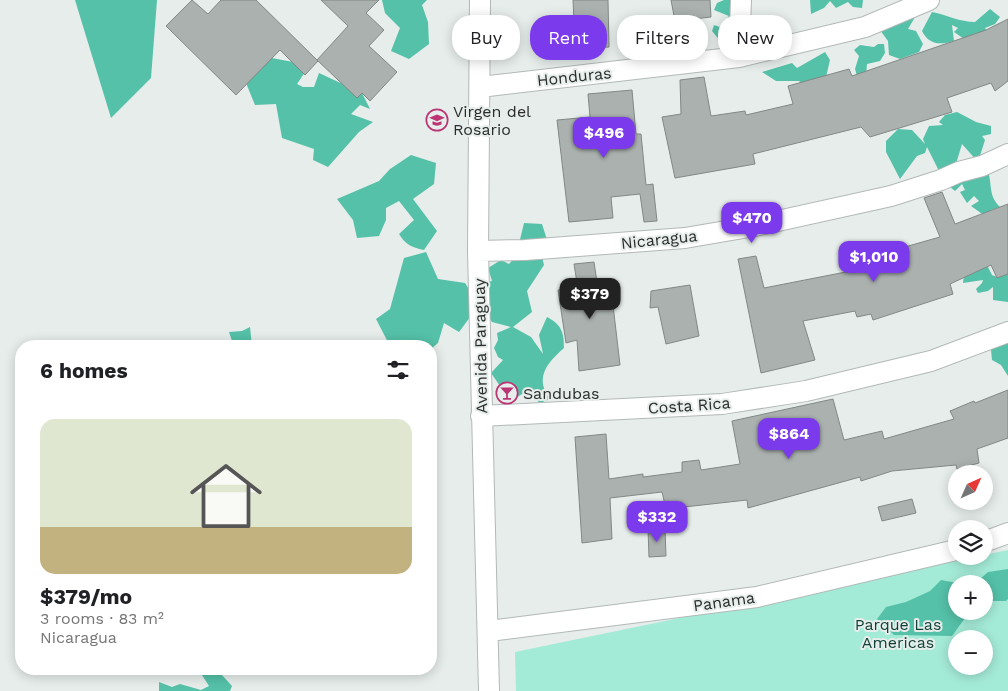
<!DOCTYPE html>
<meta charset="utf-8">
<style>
body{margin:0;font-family:"Work Sans",sans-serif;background:#f2f2f2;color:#202124;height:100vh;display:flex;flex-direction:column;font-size:19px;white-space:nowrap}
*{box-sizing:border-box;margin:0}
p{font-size:16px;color:#757577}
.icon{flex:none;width:28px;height:28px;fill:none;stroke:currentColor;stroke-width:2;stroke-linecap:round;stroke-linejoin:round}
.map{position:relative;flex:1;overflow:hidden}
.details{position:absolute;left:15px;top:340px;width:422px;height:335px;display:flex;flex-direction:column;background:#fff;border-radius:20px;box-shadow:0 2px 12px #0003}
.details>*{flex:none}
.banner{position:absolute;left:452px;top:15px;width:475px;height:45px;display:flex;gap:10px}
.needle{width:32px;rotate:45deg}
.tools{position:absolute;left:948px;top:465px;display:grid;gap:10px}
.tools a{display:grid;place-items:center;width:45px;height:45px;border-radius:50%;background:#fff;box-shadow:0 2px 12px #0003;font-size:25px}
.price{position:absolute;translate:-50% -42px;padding:0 11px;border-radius:10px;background:#7c3aed;color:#fff;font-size:16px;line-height:32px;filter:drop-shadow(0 1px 2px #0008)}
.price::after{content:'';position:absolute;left:50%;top:30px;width:15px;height:11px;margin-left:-8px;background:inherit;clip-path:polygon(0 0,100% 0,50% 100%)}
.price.on{background:#222;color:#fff}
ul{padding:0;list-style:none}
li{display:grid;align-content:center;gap:10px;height:265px;padding:0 25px}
li span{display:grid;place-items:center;height:155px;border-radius:15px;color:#555}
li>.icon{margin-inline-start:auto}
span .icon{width:90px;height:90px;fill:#fffc;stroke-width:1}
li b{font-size:21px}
h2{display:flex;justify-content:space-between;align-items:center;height:60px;padding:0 25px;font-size:21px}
.pill{padding:0 18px;border-radius:20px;background:#fff;box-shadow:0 2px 12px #0003;font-size:18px;line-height:45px}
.pill.on{background:#7c3aed;color:#fff}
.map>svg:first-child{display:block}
</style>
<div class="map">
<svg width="1008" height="691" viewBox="0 0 1008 691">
<rect width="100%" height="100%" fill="#e6edeb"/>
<path fill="#a4ebd7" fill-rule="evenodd" d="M1008,550V691H516L515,652ZM956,584H984V611H956ZM956,639H984V666H956Z"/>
<path fill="#55c1a8" d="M75,0H157L151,78L111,118Z
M382,0H427L422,5L428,22L429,44L409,59L391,51L400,28L385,13Z
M724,0H733L731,31L721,42L712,31L714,25L720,27L729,16L714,10L717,3Z
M810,0H863L862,8L853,7L848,2L836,8L830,1L824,8L811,14Z
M990,9L1000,17L995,24L985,28L987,31L970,43L954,32L958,28L952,25L954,41C940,45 929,45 922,31L932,12C947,15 960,22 975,22Z
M918,12L908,29L916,31L923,44L919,52L900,59L889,55L888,41L880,30Z
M878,44H884L885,53L880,61L867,64L866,75L858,79L855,69L859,56L854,50L860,45L874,47Z
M825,52L830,60L826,77L806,88L799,81H776L762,72L792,63L797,68Z
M261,56L293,62L305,72L297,84L303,87H314L319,73L362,93L370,109L360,105L351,114L373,122L359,132L328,167L313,160L314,149L282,138L276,104L255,105L246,83Z
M957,112L976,122L991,126V134L982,136L985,140L978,162L962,144L955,167L939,171L927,147L925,153L917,156L900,179L886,152V141L898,129L912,130L925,144L923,139L929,126L943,125L939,122L945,115Z
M411,155L436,163L434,184L413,199L437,231L424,250C411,247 406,245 399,234L414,220L399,201L386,208V220L379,236L357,238L353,220L337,199L379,181L390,169Z
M982,171L989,175C992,188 989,196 1000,207L991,210L985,216L971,206L979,201L974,196L967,203L960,192L965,190L962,184L955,191L949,186Z
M524,223L542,224L549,246L541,253L544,265L527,291L532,312L513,327L531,337L543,354L539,335L547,317C562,325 564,333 564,348C547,363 534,378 550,399L540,403L525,392L516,398L500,386L491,373L503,360L498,357L494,348L498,340L497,333L511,327L492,322L485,311L483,283L492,281L488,268L501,260L509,264L516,256Z
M426,252L438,279L465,283L479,305L459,332L444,323L438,343L431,349V346H411L406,342L390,346L376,319L390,309L404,258Z
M978,266L988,267L992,275L997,277L1008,274V302L993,300V287L988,291L978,293L976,289L982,283L983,280L963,283L964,275Z
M250,327L252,346H231L233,344L229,332L242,331Z
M1008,330V376L1001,365L992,360L991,350Z
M1008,569V599L1006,601H984V584H956V611H970L952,636L894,635L877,619L886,607L906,602L930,591L941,580L957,583L980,579L988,572Z
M201,669H222L221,674L232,686L230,691H159V682L172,687L180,684L201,690L209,686L200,672Z"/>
<path fill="#aab1af" stroke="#818886" d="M192,0L208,14L221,0H256L318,61L305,75L280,50L236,95L166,26Z
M321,0H379L366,13L384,30L369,46L397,72L370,101L362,93L357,98L317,60L348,26Z
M573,0H608L609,47L593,48L591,22H574Z
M671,0H710L711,17L675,21Z
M1008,19V81L995,91L991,83L947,98L952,112L870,137L861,127L753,154L755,164L675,178L662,117L681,114L680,80L704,77L711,116L745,111L746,115L793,104L788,86L849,69L852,76L986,30Z
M632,90L636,134H641L646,185L653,184L657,221L644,222L640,194L611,197L613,218L569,222L557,120L590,117L588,94Z
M942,192L955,224L1008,204V274L997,278L991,265L950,284L953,294L873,320L871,314L857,317L855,311L803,321L815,360L761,373L738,259L756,256L764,288L861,269L859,260L940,237L924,198Z
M594,262L598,289L611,288L620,365L579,371L577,340L566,343L558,290L578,289L574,264Z
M690,285L699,336L666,344L658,307L650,308L651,291Z
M1008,390V438L977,449L979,463L957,469L956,465L892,471L861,481L860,477L748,508L747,500L666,509L662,492L610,498L612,539L582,543L575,437L606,434L609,479L643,474V477L682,472V462L699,460L701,470L740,464L732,421L833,399L844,440L882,431L884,439L954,419L950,411L974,401L975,403Z
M912,499L916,513L882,521L878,507Z
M648,529H665L666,556L649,557Z"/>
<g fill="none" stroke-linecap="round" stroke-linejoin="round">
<g stroke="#b2b9b7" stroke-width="22">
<path id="street" d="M480,0L478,251L489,691
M739,57L741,0
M480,87L739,57L865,27L929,0
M478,251L525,250L685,238L755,226L891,196L941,180L959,172L982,166L1008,154
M481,416L722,404L806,391L931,361L1008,332
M984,542L1008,533
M489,631L757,597L956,550"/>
</g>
<use href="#street" stroke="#fff" stroke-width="20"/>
</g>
<defs>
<g id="school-ring" transform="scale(1.125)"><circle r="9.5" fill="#e6edeb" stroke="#bb3474" stroke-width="1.5"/><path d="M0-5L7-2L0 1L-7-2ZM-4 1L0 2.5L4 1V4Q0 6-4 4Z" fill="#bb3474"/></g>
<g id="bar-ring" transform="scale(1.125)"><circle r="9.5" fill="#e6edeb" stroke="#bb3474" stroke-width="1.5"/><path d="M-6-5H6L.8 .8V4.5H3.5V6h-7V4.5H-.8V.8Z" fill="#bb3474"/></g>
</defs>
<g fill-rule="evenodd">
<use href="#school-ring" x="437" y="120"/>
<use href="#bar-ring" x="507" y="393"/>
</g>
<g text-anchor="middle" stroke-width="4" stroke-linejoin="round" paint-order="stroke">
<g font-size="16" fill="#292c2b" stroke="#e6edeb">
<text transform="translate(574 76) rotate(-6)" y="6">Honduras</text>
<text transform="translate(659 239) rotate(-6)" y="6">Nicaragua</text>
<text transform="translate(480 346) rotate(-91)" y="6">Avenida Paraguay</text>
<text transform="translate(689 405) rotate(-4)" y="6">Costa Rica</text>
<text transform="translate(724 601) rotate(-8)" y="6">Panama</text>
</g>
<g font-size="16" fill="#292c2b" stroke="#e6edeb" text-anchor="start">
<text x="453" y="117">Virgen del<tspan x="453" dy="18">Rosario</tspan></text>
<text x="523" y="399">Sandubas</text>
</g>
<g font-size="16" fill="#114237" stroke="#e6edeb">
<text x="898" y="630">Parque Las<tspan x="898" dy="18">Americas</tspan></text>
</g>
</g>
</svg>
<div class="tools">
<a><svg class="needle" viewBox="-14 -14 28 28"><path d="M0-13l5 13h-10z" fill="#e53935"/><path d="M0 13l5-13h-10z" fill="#757577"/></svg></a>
<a><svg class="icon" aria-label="layers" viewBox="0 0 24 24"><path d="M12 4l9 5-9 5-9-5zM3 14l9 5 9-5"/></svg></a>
<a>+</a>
<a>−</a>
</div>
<b class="price" style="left:604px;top:159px">$496</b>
<b class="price" style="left:752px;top:244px">$470</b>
<b class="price" style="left:874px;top:283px">$1,010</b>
<b class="price on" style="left:590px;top:320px">$379</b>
<b class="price" style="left:789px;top:460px">$864</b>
<b class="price" style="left:657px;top:543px">$332</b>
<div class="banner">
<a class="pill">Buy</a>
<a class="pill on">Rent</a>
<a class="pill">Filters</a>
<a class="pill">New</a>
</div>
<section class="details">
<h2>6 homes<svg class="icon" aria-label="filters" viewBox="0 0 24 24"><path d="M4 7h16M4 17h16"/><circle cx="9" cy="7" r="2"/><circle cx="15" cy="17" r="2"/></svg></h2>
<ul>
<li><span style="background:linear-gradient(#dfe7d0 70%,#c2b280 0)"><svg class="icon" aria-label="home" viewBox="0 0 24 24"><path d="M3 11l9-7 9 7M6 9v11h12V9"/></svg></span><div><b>$379/mo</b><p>3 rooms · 83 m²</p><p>Nicaragua</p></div></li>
</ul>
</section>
</div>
